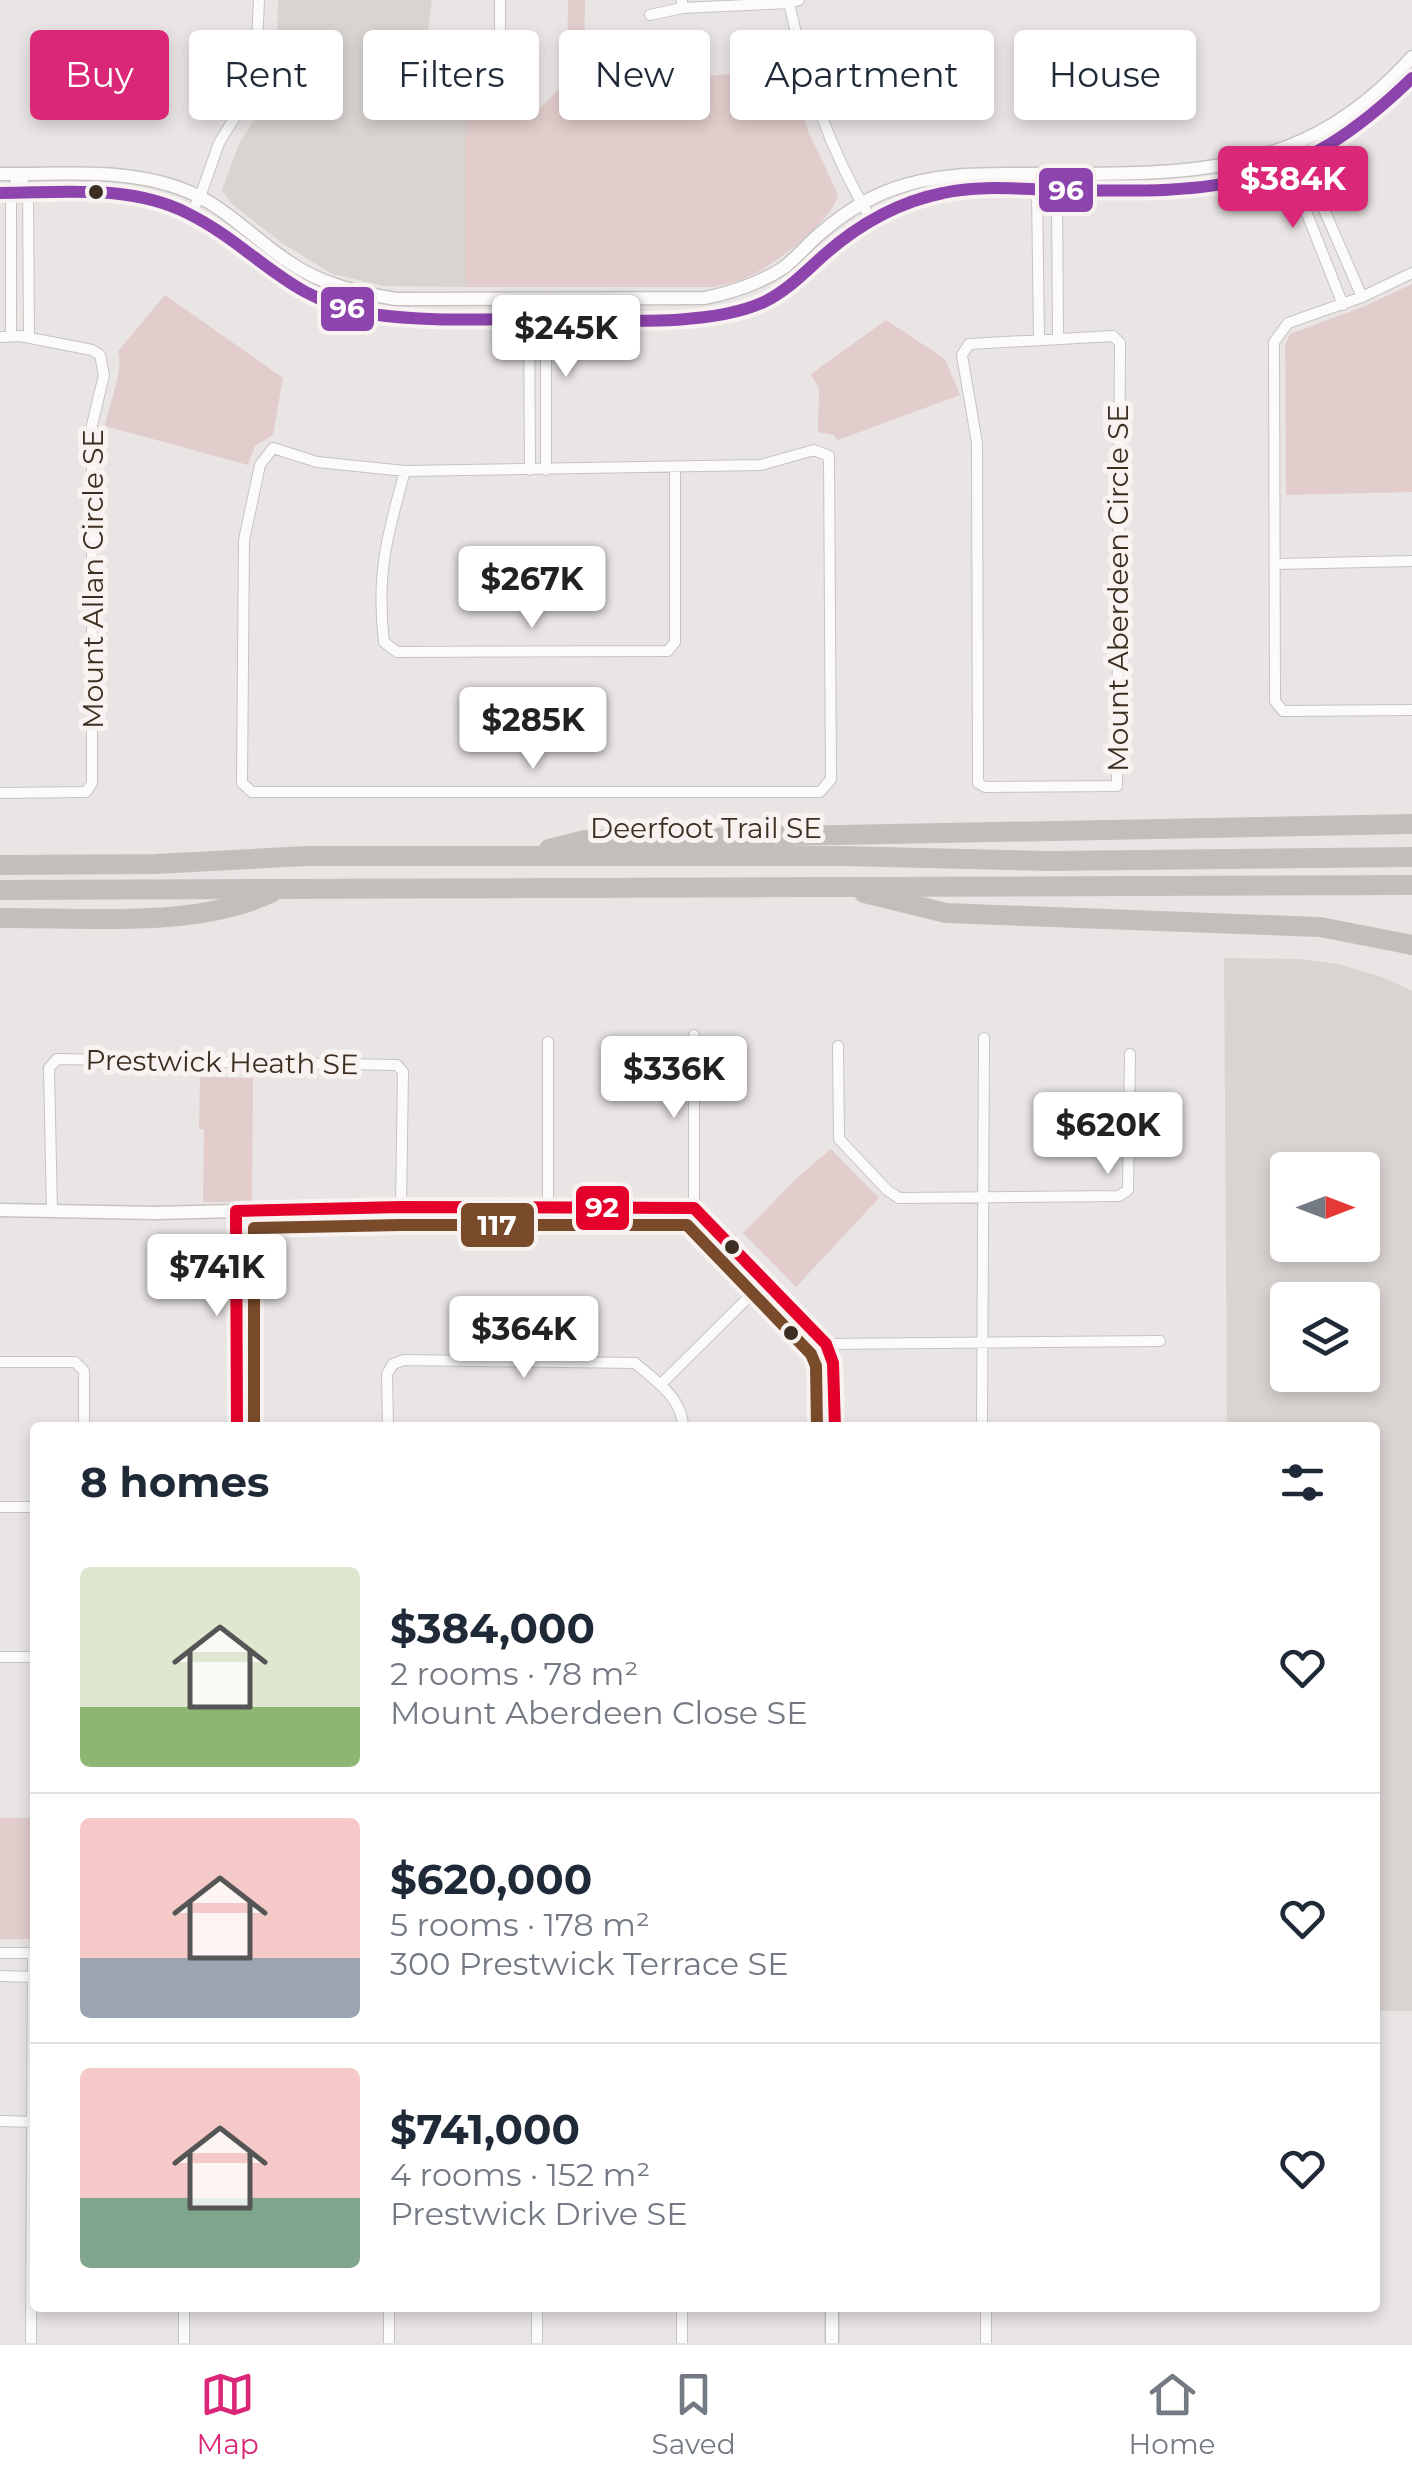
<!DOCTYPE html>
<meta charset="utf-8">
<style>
body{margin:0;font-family:Montserrat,sans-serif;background:#f2f2f3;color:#1f2937;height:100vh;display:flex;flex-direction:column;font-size:38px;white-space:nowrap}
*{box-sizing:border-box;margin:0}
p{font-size:32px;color:#747a83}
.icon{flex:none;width:55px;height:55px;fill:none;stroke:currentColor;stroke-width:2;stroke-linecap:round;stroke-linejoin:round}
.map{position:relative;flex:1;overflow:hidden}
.panel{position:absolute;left:30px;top:1422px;width:1350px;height:890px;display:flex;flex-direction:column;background:#fff;border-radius:10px;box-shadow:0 5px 15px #0003}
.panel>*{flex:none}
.banner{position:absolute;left:30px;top:30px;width:1352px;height:90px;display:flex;gap:20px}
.needle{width:65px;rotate:90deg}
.controls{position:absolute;left:1270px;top:1152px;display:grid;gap:20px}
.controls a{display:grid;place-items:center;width:110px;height:110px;border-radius:10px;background:#fff;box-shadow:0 5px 15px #0003;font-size:50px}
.price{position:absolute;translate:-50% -85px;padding:0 22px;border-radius:10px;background:#fff;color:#222;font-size:32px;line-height:65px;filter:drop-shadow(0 2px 5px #0008)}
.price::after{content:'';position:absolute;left:50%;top:60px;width:30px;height:22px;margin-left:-15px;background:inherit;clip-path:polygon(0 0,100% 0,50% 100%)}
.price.active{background:#db2777;color:#fff}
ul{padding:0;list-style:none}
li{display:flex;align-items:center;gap:30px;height:250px;padding:0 50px}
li+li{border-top:2px solid #e0e1e3}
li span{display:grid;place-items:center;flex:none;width:280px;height:200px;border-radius:10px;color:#555}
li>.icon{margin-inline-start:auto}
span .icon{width:120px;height:120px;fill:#fffc;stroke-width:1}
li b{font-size:42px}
h2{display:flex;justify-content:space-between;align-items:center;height:120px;padding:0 50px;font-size:42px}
.pill{padding:0 35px;border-radius:10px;background:#fff;box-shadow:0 5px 15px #0003;font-size:35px;line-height:90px}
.pill.active{background:#db2777;color:#fff}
.tab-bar{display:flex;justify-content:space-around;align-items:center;height:140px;border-top:2px solid #e0e1e3;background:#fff;font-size:28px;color:#747a83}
.tab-bar a{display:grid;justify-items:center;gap:5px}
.tab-bar .active{color:#db2777}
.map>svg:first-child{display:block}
</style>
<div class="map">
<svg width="1412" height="2343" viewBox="0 0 1412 2343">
<rect width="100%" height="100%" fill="#e9e5e4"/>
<path fill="#dad4d1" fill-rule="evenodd" d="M278,0H432L425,53L451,93L466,107V287L384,286L332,274L282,243L232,204L222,190L238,146L256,116L271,79L277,49Z
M1224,958L1300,959L1338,964L1385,978L1412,991V2011H1375V1428L1227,1427ZM1362,1170V1245H1288V1170ZM1362,1300V1375H1288V1300Z"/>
<path fill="#e2cdcc" d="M568,0H585L584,71L649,92L694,77L789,69L808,131L838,194C835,219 775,264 752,275C740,281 727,284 714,287H466V107L537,111L567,82Z
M1412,284V492L1286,495L1285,345L1290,334L1365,306Z
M165,295L283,378L273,435L255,446L248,465L105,426C109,404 124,370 118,351Z
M886,320L945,359L960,395L838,440L833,435L818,432L819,389L811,374Z
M200,1077L253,1078L252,1202H203L204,1129H199Z
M831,1149L879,1198L796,1287L743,1233L800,1175Z
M0,1818H35V1939H0Z"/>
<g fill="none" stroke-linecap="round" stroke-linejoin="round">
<g stroke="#c7c3c1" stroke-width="12">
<path id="minor" d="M500,0V35
M682,0V8L789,3L799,0
M789,3C806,81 830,151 871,219
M650,15L682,8
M1288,148L1303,161L1362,297
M1288,148L1289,168L1343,305
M19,174L28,193L29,337
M190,214L200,197L219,143L247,97L256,65L259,0
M1412,273L1362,297L1288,323L1274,342L1275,701L1283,711L1412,710
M537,300L546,319V470
M11,336V194L19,174
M1113,336L1120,343L1117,786L985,787L978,783L977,443L962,355L969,344Z
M0,337L20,336L92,350L100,355L104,375L92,425V783L86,792L0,793
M1039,340L1037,190L1049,174L1057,190L1058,339
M273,448L317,462L405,471L761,465L814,450L829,456L831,779L820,792H252L242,783L244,540L260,465Z
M530,470L529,319L537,300
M405,471C387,535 376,575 384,642L397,652L668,651L675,642V468
M1277,564L1412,561
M694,1035V1208
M548,1042V1208
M838,1046L839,1139L887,1190L899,1198L1119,1196L1128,1190L1130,1054
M236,1211L237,1428
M52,1212L49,1068L57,1059L397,1065L403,1072L401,1207
M826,1344L1160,1341
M0,1362H75L84,1371V1428
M660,1385L764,1282
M388,1428L387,1374L393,1364L404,1360L635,1363C656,1381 683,1398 683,1428
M982,1428L984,1038
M0,1507H35
M0,1657H35
M0,1953H35
M0,1976L35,1977
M0,2121L34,2122
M389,2308V2343
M537,2308V2343
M31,2343L33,1953
M184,2343V2308
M682,2343V2308
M986,2343V2308"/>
</g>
<g stroke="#c7c3c1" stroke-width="15">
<path id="tertiary" d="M0,174C65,175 135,166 196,195C230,212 257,241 289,262C320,284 359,293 396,299L705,298C733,292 759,284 783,268C797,258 808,243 822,232C842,215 868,198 893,189C940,172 986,174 1036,174C1187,174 1303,179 1412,57
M0,193C63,194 130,183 187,213C234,237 271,282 321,301C380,324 447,318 509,319C575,319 641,320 707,317C728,313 747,310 766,301C792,289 809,267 831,249C860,224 892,207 930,196C967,184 1011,190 1050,190C1125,191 1220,196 1290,167C1337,147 1377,113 1412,78
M0,1210L155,1213L401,1207L694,1208L826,1344L833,1363L835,1428
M832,2343V2308"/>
</g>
<g stroke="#c5c0bc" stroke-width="20">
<path id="motorway" d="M549,849L585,840L1412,824
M0,865L156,864L306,856H842L1049,861L1412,857
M0,890L1412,885
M864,893L946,913L1320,927L1412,945
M0,918C84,917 194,929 271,893"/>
</g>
<use href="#minor" stroke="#fcfbfb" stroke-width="10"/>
<use href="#tertiary" stroke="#fcfbfb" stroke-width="12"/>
<use href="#motorway" stroke="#c2beba" stroke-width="18"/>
<g stroke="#f8f3f1" stroke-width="20">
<path id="bus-1" d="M0,193C62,193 129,184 187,213C256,247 287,301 371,314C426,322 483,319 538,319C604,319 705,329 764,302C787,291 805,272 824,255C858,225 898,202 943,193C983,184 1025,190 1065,190C1219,193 1296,191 1412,78"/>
</g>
<g stroke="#f8f3f1" stroke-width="20">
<path id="bus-2" d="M236,1211L401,1207L694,1208L826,1344L833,1363L835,1428
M236,1211L237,1428"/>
</g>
<g stroke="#f8f3f1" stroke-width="20">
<path id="bus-3" d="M254,1428V1228L401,1225H687L811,1354L816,1366L817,1428"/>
</g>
<use href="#bus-1" stroke="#8e44ad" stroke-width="12"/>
<use href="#bus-2" stroke="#e4002b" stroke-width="12"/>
<use href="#bus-3" stroke="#7a4b2a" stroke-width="12"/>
</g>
<g fill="#3c2e21" stroke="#f8f3f1" stroke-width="4">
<circle cx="96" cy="192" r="9"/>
<circle cx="732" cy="1247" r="9"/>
<circle cx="791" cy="1333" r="9"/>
</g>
<g text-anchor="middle" stroke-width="10" stroke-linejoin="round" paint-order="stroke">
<g font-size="28" fill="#3c2e21" stroke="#f8f3f1">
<text transform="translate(93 579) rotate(-90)" y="10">Mount Allan Circle SE</text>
<text transform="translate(1118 588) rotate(-90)" y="10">Mount Aberdeen Circle SE</text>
<text x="706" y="838">Deerfoot Trail SE</text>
<text transform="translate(222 1062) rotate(1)" y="10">Prestwick Heath SE</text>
</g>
</g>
<g stroke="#f8f3f1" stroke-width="4">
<rect x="1037" y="166" width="58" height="48" rx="10" fill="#8e44ad"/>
<rect x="319" y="285" width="57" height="48" rx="10" fill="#8e44ad"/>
<rect x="574" y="1184" width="57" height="48" rx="10" fill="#e4002b"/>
<rect x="459" y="1201" width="77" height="48" rx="10" fill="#7a4b2a"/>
</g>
<g font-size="28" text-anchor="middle" font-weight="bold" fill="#fff">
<text x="1066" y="200">96</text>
<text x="347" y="318">96</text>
<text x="602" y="1217">92</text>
<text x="497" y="1235">117</text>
</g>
</svg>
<div class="controls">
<a><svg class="needle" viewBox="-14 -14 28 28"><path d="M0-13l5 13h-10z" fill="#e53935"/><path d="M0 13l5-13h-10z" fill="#747a83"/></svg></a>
<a><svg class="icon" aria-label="layers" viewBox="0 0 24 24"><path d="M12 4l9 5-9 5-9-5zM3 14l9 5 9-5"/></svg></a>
</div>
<b class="price active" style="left:1293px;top:231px">$384K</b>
<b class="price" style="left:566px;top:380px">$245K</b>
<b class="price" style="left:532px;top:631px">$267K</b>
<b class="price" style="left:533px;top:772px">$285K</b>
<b class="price" style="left:674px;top:1121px">$336K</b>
<b class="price" style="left:1108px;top:1177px">$620K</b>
<b class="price" style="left:217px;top:1319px">$741K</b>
<b class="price" style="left:524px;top:1381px">$364K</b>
<div class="banner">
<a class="pill active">Buy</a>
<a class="pill">Rent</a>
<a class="pill">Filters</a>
<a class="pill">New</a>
<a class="pill">Apartment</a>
<a class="pill">House</a>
</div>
<section class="panel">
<h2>8 homes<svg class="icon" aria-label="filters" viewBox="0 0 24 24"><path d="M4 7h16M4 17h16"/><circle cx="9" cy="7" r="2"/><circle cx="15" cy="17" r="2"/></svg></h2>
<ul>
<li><span style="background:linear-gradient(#dfe7d0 70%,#8fb573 0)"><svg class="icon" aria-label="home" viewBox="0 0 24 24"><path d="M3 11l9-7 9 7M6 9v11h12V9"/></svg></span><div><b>$384,000</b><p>2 rooms · 78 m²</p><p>Mount Aberdeen Close SE</p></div><svg class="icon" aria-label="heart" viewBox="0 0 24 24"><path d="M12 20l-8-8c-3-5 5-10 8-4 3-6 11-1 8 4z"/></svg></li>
<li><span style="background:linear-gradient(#f6c9c9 70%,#9aa5b1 0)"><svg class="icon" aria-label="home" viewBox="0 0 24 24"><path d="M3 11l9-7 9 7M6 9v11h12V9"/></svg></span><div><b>$620,000</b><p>5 rooms · 178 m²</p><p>300 Prestwick Terrace SE</p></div><svg class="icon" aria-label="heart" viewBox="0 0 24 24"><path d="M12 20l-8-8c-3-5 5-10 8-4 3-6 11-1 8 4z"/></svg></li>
<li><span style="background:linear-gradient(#f6c9c9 65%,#7fa58c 0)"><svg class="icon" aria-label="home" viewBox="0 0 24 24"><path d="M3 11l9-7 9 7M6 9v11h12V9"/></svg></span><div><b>$741,000</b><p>4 rooms · 152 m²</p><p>Prestwick Drive SE</p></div><svg class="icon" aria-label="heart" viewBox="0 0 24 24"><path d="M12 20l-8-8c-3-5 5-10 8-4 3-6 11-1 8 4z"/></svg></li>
</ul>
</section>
</div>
<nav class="tab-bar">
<a class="active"><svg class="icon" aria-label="map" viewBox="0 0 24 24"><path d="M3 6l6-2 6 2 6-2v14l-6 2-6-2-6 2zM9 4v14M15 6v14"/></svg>Map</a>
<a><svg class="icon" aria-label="saved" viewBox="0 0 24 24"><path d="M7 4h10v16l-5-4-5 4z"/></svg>Saved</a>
<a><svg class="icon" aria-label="home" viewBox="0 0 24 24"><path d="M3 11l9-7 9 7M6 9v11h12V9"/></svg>Home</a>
</nav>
